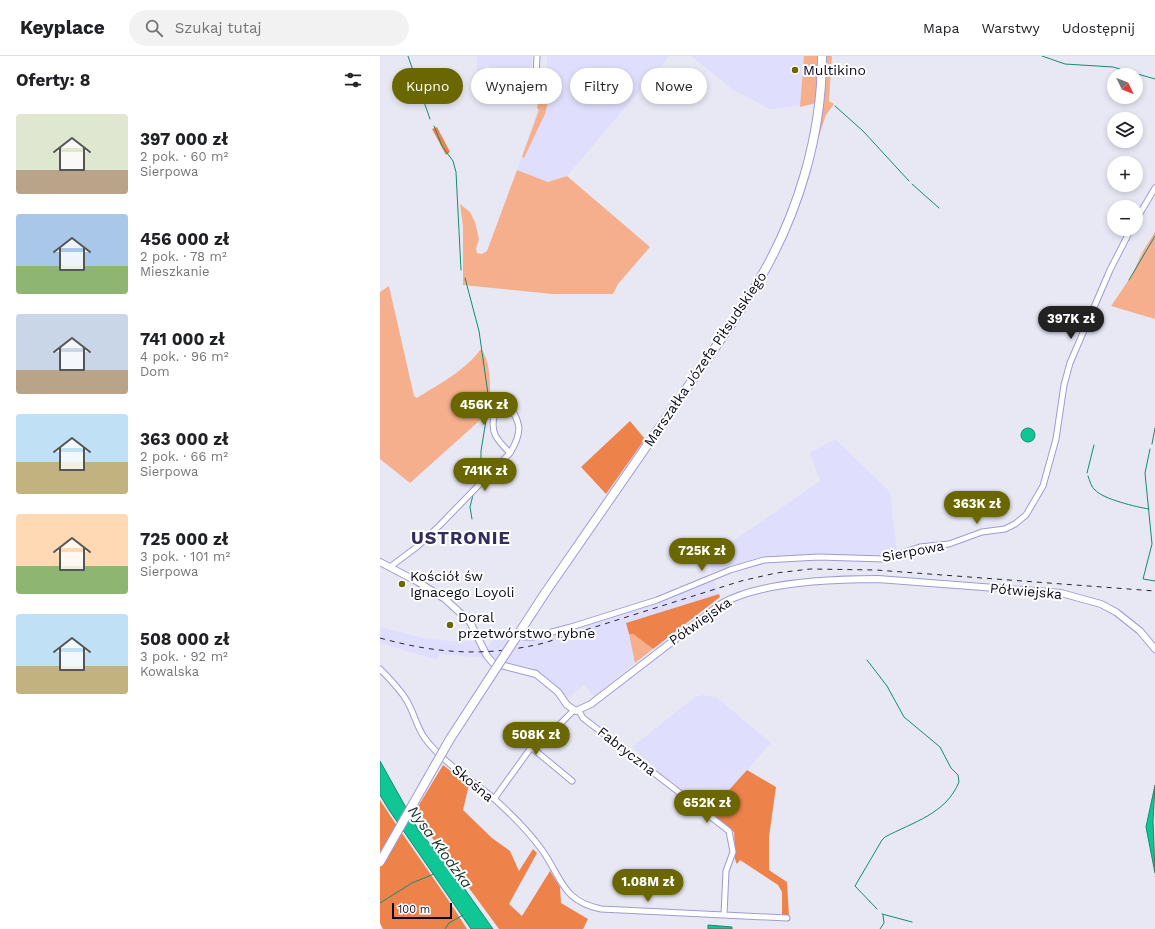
<!DOCTYPE html>
<html lang="pl">
<meta charset="utf-8">
<style>
body{margin:0;font-family:"Work Sans",sans-serif;background:#f2f2f2;color:#202124;height:100vh;display:flex;flex-direction:column;font-size:15px;white-space:nowrap}
*{box-sizing:border-box;margin:0}
p{font-size:13px;color:#757577}
.icon{flex:none;width:22px;height:22px;fill:none;stroke:currentColor;stroke-width:2;stroke-linecap:round;stroke-linejoin:round}
.map{position:relative;flex:1;overflow:hidden}
.sheet{display:flex;flex-direction:column;background:#fff;width:380px}
.sheet>*{flex:none}
.hud{position:absolute;left:12px;top:12px;width:380px;height:36px;display:flex;gap:8px}
.needle{width:26px;rotate:133deg}
.controls{position:absolute;left:727px;top:12px;display:grid;gap:8px}
.controls a{display:grid;place-items:center;width:36px;height:36px;border-radius:50%;background:#fff;box-shadow:0 2px 6px #0003;font-size:20px}
.scale{position:absolute;left:12px;bottom:10px;width:60px;box-sizing:border-box;padding-left:4px;border:2px solid #0d0920;border-top:0;font-size:11px;line-height:14px;white-space:nowrap;color:#0d0920;-webkit-text-stroke:3px #fff;paint-order:stroke}
.price{position:absolute;translate:-50% -34px;padding:0 9px;border-radius:14px;background:#6b6700;color:#fff;font-size:13px;line-height:26px;filter:drop-shadow(0 1px 2px #0008)}
.price::after{content:'';position:absolute;left:50%;top:24px;width:12px;height:9px;margin-left:-6px;background:inherit;clip-path:polygon(0 0,100% 0,50% 100%)}
.price.on{background:#222;color:#fff}
ul{padding:0;list-style:none}
li{display:flex;align-items:center;gap:12px;height:100px;padding:0 16px}
li span{display:grid;place-items:center;flex:none;width:112px;height:80px;border-radius:4px;color:#555}
li>.icon{margin-inline-start:auto}
span .icon{width:48px;height:48px;fill:#fffc;stroke-width:1}
li b{font-size:17px}
h2{display:flex;justify-content:space-between;align-items:center;height:48px;padding:0 16px;font-size:17px}
.pill{padding:0 14px;border-radius:18px;background:#fff;box-shadow:0 2px 6px #0003;font-size:14px;line-height:36px}
.pill.on{background:#6b6700;color:#fff}
header{display:flex;align-items:center;gap:24px;box-sizing:border-box;height:56px;padding:0 20px;background:#fff;border-bottom:1px solid #e0e0e0}
header strong{font-size:19px}
nav{display:flex;gap:22px;margin-inline-start:auto;font-size:14px}
.search{width:280px;height:36px;background:#f2f2f2;display:flex;align-items:center;gap:10px;box-sizing:border-box;padding:0 14px;border-radius:22px;color:#757577;font-size:15px}
main{display:flex;flex:1;min-height:0}
.map>svg:first-child{display:block}
</style>
<header>
<strong>Keyplace</strong>
<div class="search"><svg class="icon" aria-label="search" viewBox="0 0 24 24"><circle cx="10" cy="10" r="6"/><path d="M15 15l6 6"/></svg>Szukaj tutaj</div>
<nav><a>Mapa</a><a>Warstwy</a><a>Udostępnij</a></nav>
</header>
<main>
<section class="sheet">
<h2>Oferty: 8<svg class="icon" aria-label="filters" viewBox="0 0 24 24"><path d="M4 7h16M4 17h16"/><circle cx="9" cy="7" r="2"/><circle cx="15" cy="17" r="2"/></svg></h2>
<ul>
<li><span style="background:linear-gradient(#dfe7d0 70%,#b9a48a 0)"><svg class="icon" aria-label="home" viewBox="0 0 24 24"><path d="M3 11l9-7 9 7M6 9v11h12V9"/></svg></span><div><b>397 000 zł</b><p>2 pok. · 60 m²</p><p>Sierpowa</p></div></li>
<li><span style="background:linear-gradient(#a9c7e8 65%,#8fb573 0)"><svg class="icon" aria-label="home" viewBox="0 0 24 24"><path d="M3 11l9-7 9 7M6 9v11h12V9"/></svg></span><div><b>456 000 zł</b><p>2 pok. · 78 m²</p><p>Mieszkanie</p></div></li>
<li><span style="background:linear-gradient(#c9d6e8 70%,#b9a48a 0)"><svg class="icon" aria-label="home" viewBox="0 0 24 24"><path d="M3 11l9-7 9 7M6 9v11h12V9"/></svg></span><div><b>741 000 zł</b><p>4 pok. · 96 m²</p><p>Dom</p></div></li>
<li><span style="background:linear-gradient(#bfe0f5 60%,#c2b280 0)"><svg class="icon" aria-label="home" viewBox="0 0 24 24"><path d="M3 11l9-7 9 7M6 9v11h12V9"/></svg></span><div><b>363 000 zł</b><p>2 pok. · 66 m²</p><p>Sierpowa</p></div></li>
<li><span style="background:linear-gradient(#ffd9b3 65%,#8fb573 0)"><svg class="icon" aria-label="home" viewBox="0 0 24 24"><path d="M3 11l9-7 9 7M6 9v11h12V9"/></svg></span><div><b>725 000 zł</b><p>3 pok. · 101 m²</p><p>Sierpowa</p></div></li>
<li><span style="background:linear-gradient(#bfe0f5 65%,#c2b280 0)"><svg class="icon" aria-label="home" viewBox="0 0 24 24"><path d="M3 11l9-7 9 7M6 9v11h12V9"/></svg></span><div><b>508 000 zł</b><p>3 pok. · 92 m²</p><p>Kowalska</p></div></li>
</ul>
</section>
<div class="map">
<svg width="775" height="873" viewBox="0 0 775 873">
<rect width="100%" height="100%" fill="#e8e8f5"/>
<path fill="#dfdefc" d="M97,0H152L151,47L107,9L97,19Z
M167,0H289L187,120L168,126L137,114L166,30Z
M311,0H432L427,49L389,53L352,33Z
M455,383L510,436L517,496L512,500L384,502L332,516L330,510L356,483L440,425L430,397Z
M333,522L339,538L246,567L255,607L214,640L204,629L186,644L177,632L148,610L127,607L130,602H104L59,598L57,604L0,587V571L43,582L70,585H94L97,590L107,591L115,582L152,583L286,544Z
M323,639L336,641L391,687L331,754L285,721L252,691L315,641Z"/>
<path fill="#f5af8d" d="M424,0H438L436,47L420,51Z
M447,0H452L449,45L454,48L446,59L437,86Z
M162,39L169,43L165,58L144,102L142,101L159,54L157,52L159,40Z
M137,114L168,126L187,120L270,191L238,228L233,238H172L83,229V171L80,148L90,156L95,166L99,183L96,193L97,197L102,198L107,195Z
M775,176V263L731,250L752,219L763,195Z
M9,230L34,340L37,342C59,328 86,314 101,293C112,306 110,336 110,352L98,366L30,427L0,403V236Z
M249,578H253L273,593L255,607Z"/>
<path fill="#ed834b" d="M57,71L70,96L66,99L52,73Z
M250,365L265,383L226,438L201,411Z
M339,538L340,541L273,593L253,578H249L246,567Z
M63,709L89,729L83,754L112,782L130,795L139,815L153,793L157,797L129,848L142,860L170,815L180,831L181,847L208,863L203,873H119L34,757Z
M367,714L396,731L389,781V814L407,826L409,860L406,862L402,858V836L398,829L360,804L357,808C353,803 355,785 354,776L331,756V754Z
M0,744C28,788 60,829 87,873H3L0,867Z"/>
<path fill="#11c695" stroke="#108d72" d="M641 379a7 7 0 1 1 14 0a7 7 0 1 1-14 0Z
M0,705L39,775L67,808L113,873H91L9,754L0,739Z
M775,729L773,765L775,817L766,771Z
M328,869L352,871V873H328Z"/>
<g fill="none" stroke-linecap="round" stroke-linejoin="round">
<path stroke="#108d72" stroke-width="1" d="M28,0L50,63
M662,0L685,8L733,11L775,23
M455,50L483,75L529,125
M54,70L62,90L73,105L76,116L81,214
M532,128L559,152
M85,222L99,275L108,338L107,358L101,395V421
M749,224L775,180
M772,388L775,372
M770,393L765,417L772,488L763,523L775,525
M707,417L714,389
M708,420C710,425 711,431 715,434C723,443 756,451 769,453
M92,463L90,451L93,439
M487,604L507,630L524,661L560,691L571,712L578,719L579,726C566,758 533,766 505,781L502,784L475,830L497,853
M0,847L32,827L54,818
M502,858L532,866
M65,873L69,867L83,859
M500,873L504,867L503,859"/>
<g stroke="#9e9ad9" stroke-width="7">
<path id="minor" d="M155,44L157,0
M756,164L775,132
M10,511L38,490L59,470L130,397C146,371 138,364 124,341C118,346 117,350 115,357C109,376 117,384 130,397
M144,581H153L191,571L277,544L350,514L384,504L439,501L504,503L540,491L569,488L602,476L625,473L635,468L646,459L663,430L676,383L684,329L690,307L730,214L751,173
M0,613C10,623 20,633 27,645C34,657 37,671 44,681C62,706 89,722 112,741C128,755 149,776 162,794C182,822 182,845 221,853L344,859
M199,655L203,662L349,775L353,796L346,815L344,859L407,862
M151,691L192,725
M114,743L158,682L175,673L193,655"/>
</g>
<g stroke="#9e9ad9" stroke-width="8">
<path id="tertiary" d="M0,506L38,526L65,543L90,566L107,600L113,607L156,618L178,636L187,649L196,655L211,648L341,548C379,526 454,523 498,523L681,537L721,548L736,556L760,575L775,593"/>
</g>
<g stroke="#9e9ad9" stroke-width="10">
<path id="trunk" d="M165,537C208,475 251,413 293,352C322,310 352,270 378,226C418,159 442,79 442,0"/>
</g>
<use href="#minor" stroke="#fff" stroke-width="5"/>
<use href="#tertiary" stroke="#fff" stroke-width="6"/>
<use href="#trunk" stroke="#fff" stroke-width="8"/>
<path stroke="#27243a" stroke-width="1" stroke-dasharray="5 5" stroke-linecap="butt" d="M0,582C58,598 106,601 164,587L361,525L396,517L430,513L496,514L775,535"/>
<g stroke="#9e9ad9" stroke-width="10" stroke-linecap="butt">
<path id="trunk-bridge" d="M0,806L70,683L165,537"/>
</g>
<use href="#trunk-bridge" stroke="#fff" stroke-width="8"/>
</g>
<g fill="#6b6700" stroke="#fff" stroke-width="1.5">
<circle cx="415" cy="14" r="4"/>
<circle cx="22" cy="528" r="4"/>
<circle cx="70" cy="569" r="4"/>
</g>
<g text-anchor="middle" stroke-width="4" stroke-linejoin="round" paint-order="stroke">
<g font-size="14" fill="#0d0920" stroke="#fff" text-anchor="start">
<text x="423" y="19">Multikino</text>
<text x="30" y="525">Kościół św<tspan x="30" dy="16">Ignacego Loyoli</tspan></text>
<text x="78" y="566">Doral<tspan x="78" dy="16">przetwórstwo rybne</tspan></text>
</g>
<g font-size="14" fill="#0d0920" stroke="#fff">
<text transform="translate(325 303) rotate(-56)" y="5">Marszałka Józefa Piłsudskiego</text>
<text transform="translate(533 495) rotate(-11)" y="5">Sierpowa</text>
<text transform="translate(646 535) rotate(5)" y="5">Półwiejska</text>
<text transform="translate(320 565) rotate(-35)" y="5">Półwiejska</text>
<text transform="translate(247 695) rotate(38)" y="5">Fabryczna</text>
<text transform="translate(93 727) rotate(40)" y="5">Skośna</text>
</g>
<g font-size="15" font-style="italic" fill="#173026" stroke="#fff">
<text transform="translate(60 791) rotate(54)" y="5">Nysa Kłodzka</text>
</g>
<g font-size="18" font-weight="bold" letter-spacing="1" fill="#332c61" stroke="#fff">
<text x="81" y="488">USTRONIE</text>
</g>
</g>
</svg>
<div class="controls">
<a><svg class="needle" viewBox="-14 -14 28 28"><path d="M0-13l5 13h-10z" fill="#e53935"/><path d="M0 13l5-13h-10z" fill="#757577"/></svg></a>
<a><svg class="icon" aria-label="layers" viewBox="0 0 24 24"><path d="M12 4l9 5-9 5-9-5zM3 14l9 5 9-5"/></svg></a>
<a>+</a>
<a>−</a>
</div>
<div class="scale">100 m</div>
<b class="price on" style="left:691px;top:284px">397K zł</b>
<b class="price" style="left:104px;top:370px">456K zł</b>
<b class="price" style="left:105px;top:436px">741K zł</b>
<b class="price" style="left:597px;top:469px">363K zł</b>
<b class="price" style="left:322px;top:516px">725K zł</b>
<b class="price" style="left:156px;top:700px">508K zł</b>
<b class="price" style="left:327px;top:768px">652K zł</b>
<b class="price" style="left:268px;top:847px">1.08M zł</b>
<div class="hud">
<a class="pill on">Kupno</a>
<a class="pill">Wynajem</a>
<a class="pill">Filtry</a>
<a class="pill">Nowe</a>
</div>
</div>
</main>
